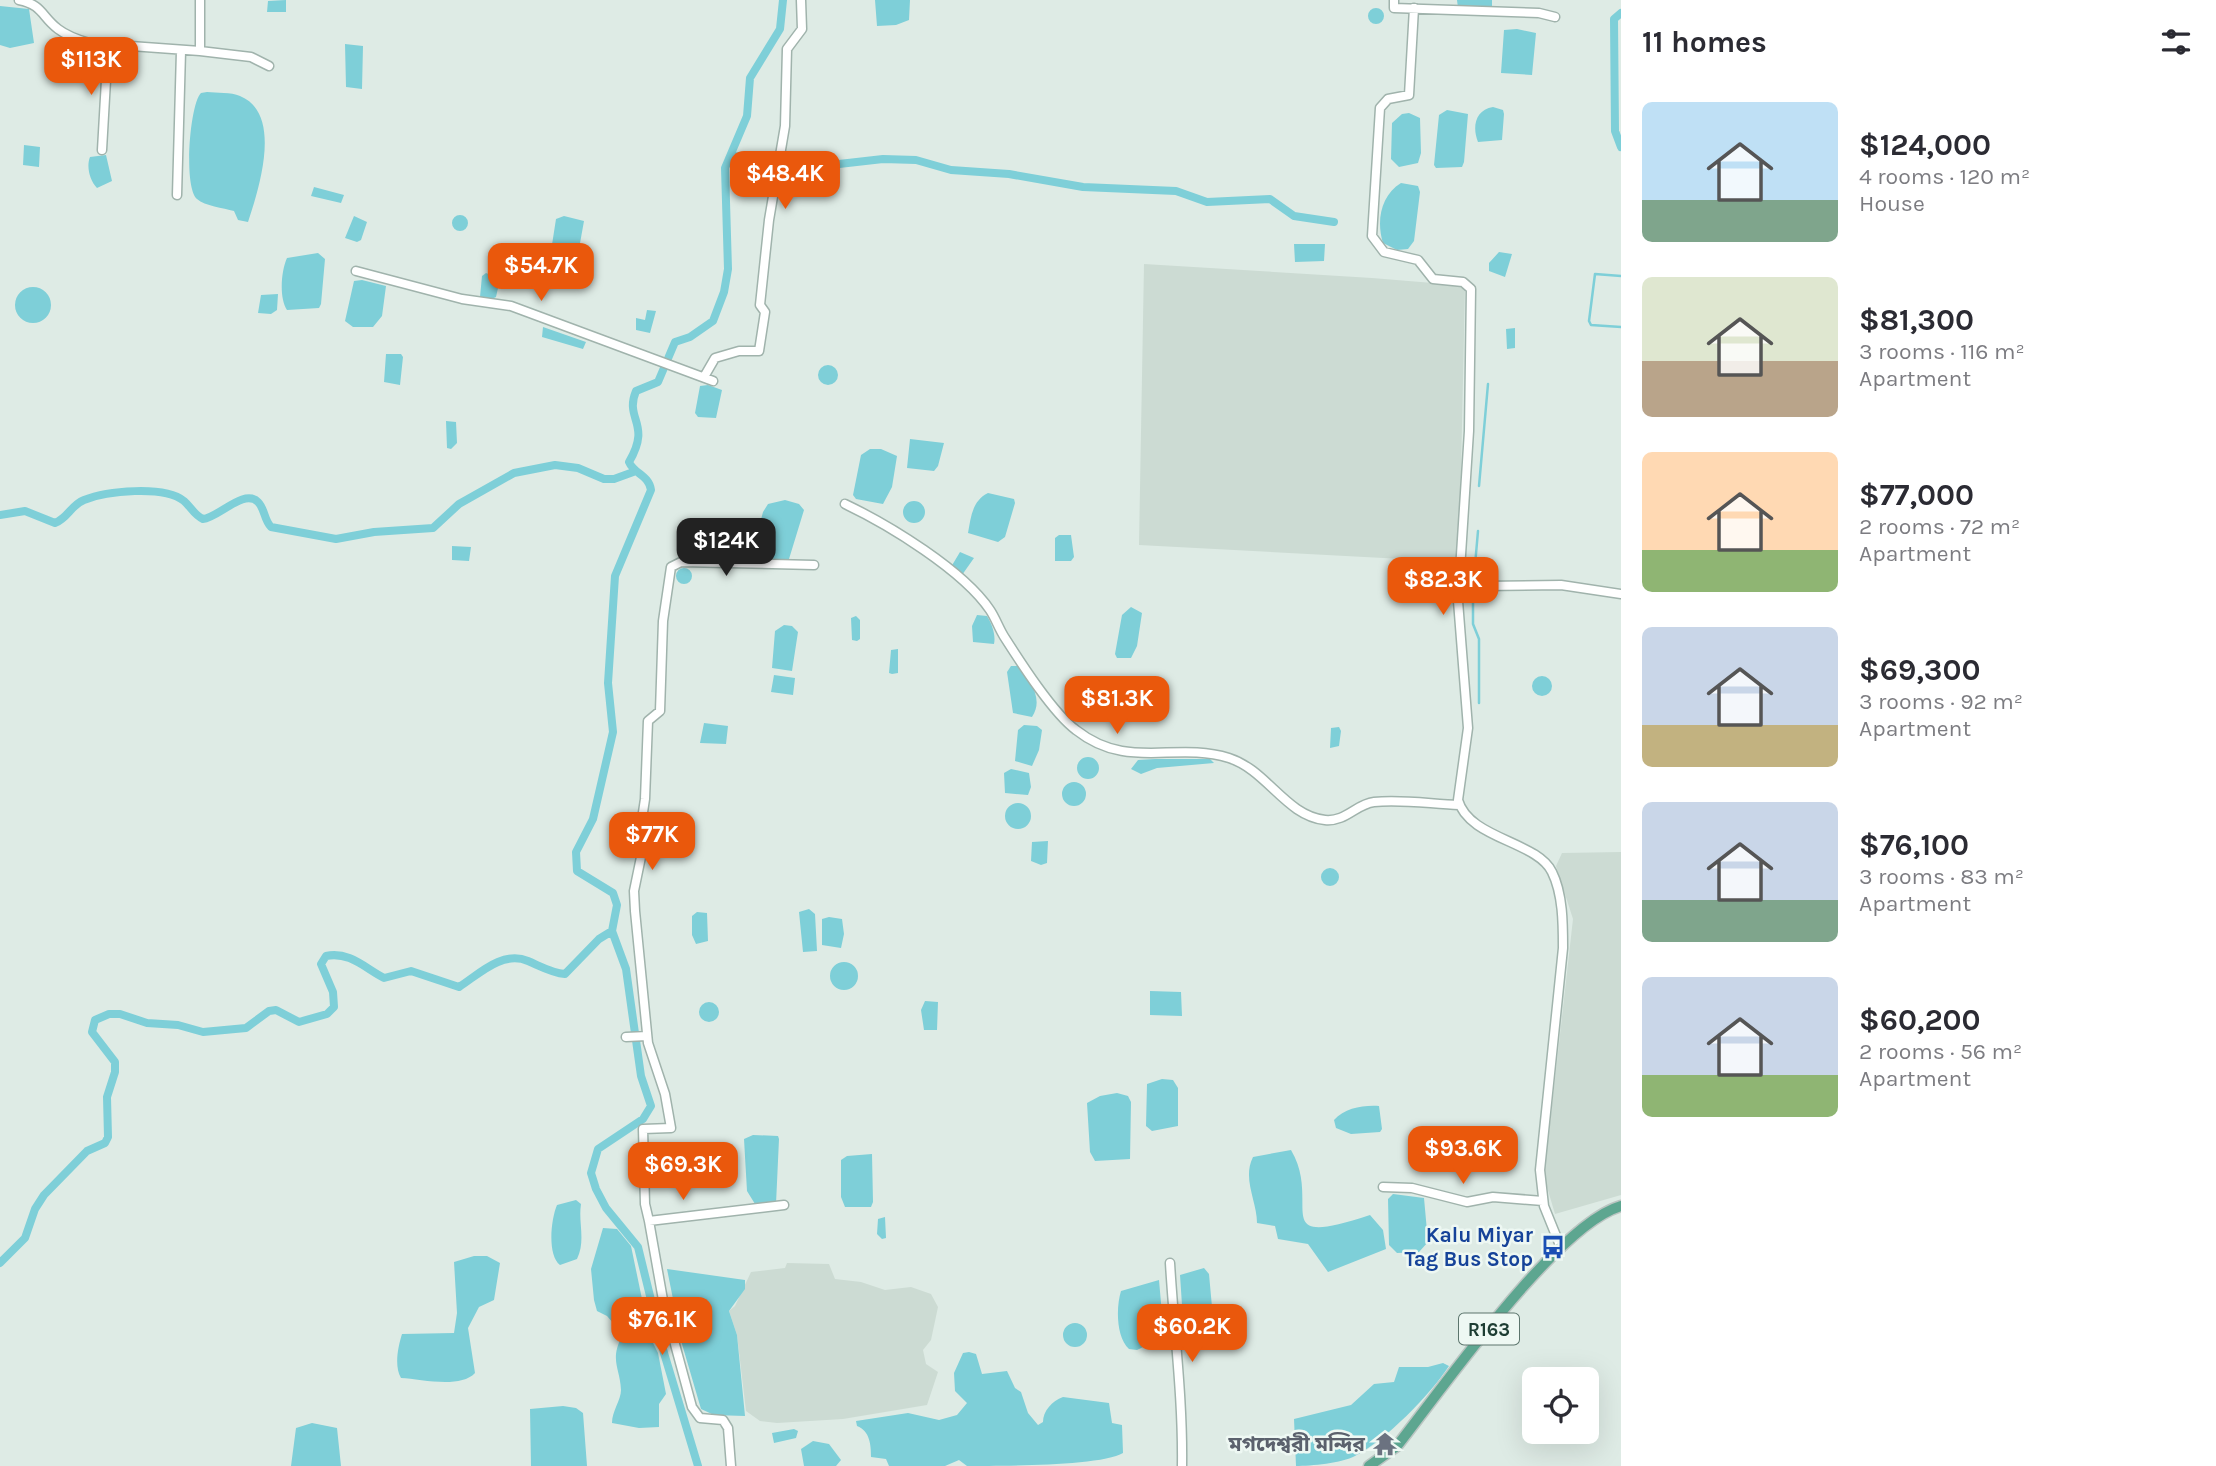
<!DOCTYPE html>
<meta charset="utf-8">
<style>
body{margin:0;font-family:Karla,"Noto Sans Bengali",sans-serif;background:#f2f2f3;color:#2b2b33;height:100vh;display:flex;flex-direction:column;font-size:26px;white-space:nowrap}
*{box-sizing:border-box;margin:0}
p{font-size:23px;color:#7c7c81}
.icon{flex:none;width:38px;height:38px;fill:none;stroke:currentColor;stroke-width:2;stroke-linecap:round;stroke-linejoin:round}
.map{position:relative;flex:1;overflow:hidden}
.details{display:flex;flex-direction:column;background:#fff;width:595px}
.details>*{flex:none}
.fabs{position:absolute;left:1522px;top:1367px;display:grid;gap:14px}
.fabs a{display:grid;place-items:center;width:77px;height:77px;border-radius:10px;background:#fff;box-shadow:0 7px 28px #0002;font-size:35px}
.price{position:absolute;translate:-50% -60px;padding:0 16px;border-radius:14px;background:#ea580c;color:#fff;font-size:23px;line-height:46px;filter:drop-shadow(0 2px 4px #0008)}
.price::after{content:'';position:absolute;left:50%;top:42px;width:21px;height:16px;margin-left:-10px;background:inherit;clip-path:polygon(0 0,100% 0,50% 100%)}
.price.selected{background:#222;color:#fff}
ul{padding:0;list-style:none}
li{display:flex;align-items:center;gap:21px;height:175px;padding:0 21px}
li span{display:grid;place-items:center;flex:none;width:196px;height:140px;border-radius:10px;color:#555}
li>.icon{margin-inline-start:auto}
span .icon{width:84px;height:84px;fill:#fffc;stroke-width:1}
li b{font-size:30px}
h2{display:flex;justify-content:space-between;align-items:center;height:84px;padding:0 21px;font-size:30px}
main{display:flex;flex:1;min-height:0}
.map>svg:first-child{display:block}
</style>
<main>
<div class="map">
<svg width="1621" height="1466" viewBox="0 0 1621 1466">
<rect width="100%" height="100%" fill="#deebe5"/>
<path fill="#ccdbd3" d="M1144,264L1372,278L1457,285L1465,289L1459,562L1139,545Z
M1621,852V1195L1555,1214L1544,1177L1573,919L1556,866L1562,853Z
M787,1263L829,1264L835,1279L861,1282L885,1290L911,1287L931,1294L938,1307L931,1340L923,1350L926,1364L938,1372L927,1405L843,1419L777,1423L760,1421L746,1411L737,1335L729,1311L735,1306L751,1272L785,1268Z"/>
<path fill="#7ecfd8" d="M286,0V12H267L268,1Z
M875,0H910L909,20L896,25L877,26Z
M1457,0H1492V8H1458Z
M0,6L29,9L34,43L10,48L0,45Z
M1368 16a8 8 0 1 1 16 0a8 8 0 1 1-16 0Z
M1517,29L1536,33L1532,75L1501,73L1504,30Z
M345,44L363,46L362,89L346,87Z
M207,92C217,93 231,92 240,96C284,114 258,191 248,222L238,220L234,211C223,208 205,206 197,199C183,187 190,103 201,93Z
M1493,107L1503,110L1504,114L1502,140L1478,142C1472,127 1475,110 1493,107Z
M1447,110L1468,114L1464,162L1462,167L1436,168L1434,165L1439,115Z
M1409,113L1420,118L1421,153L1418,163L1399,167L1391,159L1392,123L1402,114Z
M24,145L40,147L39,167L23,165Z
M106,155L112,181L97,188C90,181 86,167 90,157Z
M1401,183L1418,186L1420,192L1414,241L1408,249L1397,250L1383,243C1376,221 1381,195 1401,183Z
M314,187L344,195L341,203L311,196Z
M452 223a8 8 0 1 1 16 0a8 8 0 1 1-16 0Z
M354,216L367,222L361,240L357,242L345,238Z
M564,216L584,221L575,271L553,270L549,264L556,219Z
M1294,244H1325L1324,261L1295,262Z
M1499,252L1512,254L1505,277L1489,271V263Z
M318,253L325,259L321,304L319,308L287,310C279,298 281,271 287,258Z
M486,273L500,279L496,297L492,299L480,297L482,276Z
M362,280L386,286L382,316L373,327H353L345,321L354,281Z
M15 305a18 18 0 1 1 36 0a18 18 0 1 1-36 0Z
M278,294L277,310L271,314L258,313L261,295Z
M647,310L656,311L650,333L636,330V318L645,320Z
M543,327L586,342L583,349L542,337Z
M1515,328V348L1507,349L1506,329Z
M386,354H401L403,357L400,385L384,382Z
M818 375a10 10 0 1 1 20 0a10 10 0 1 1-20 0Z
M708,385L722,390L716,418L698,417L695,413L700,386Z
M446,421L456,422L457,443L451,449L447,448Z
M910,439L944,443L938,466L934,471L907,468Z
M870,449H881L897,456L892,487L883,504L856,499L853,495L861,455Z
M988,493L1014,499L1015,503L1005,537L998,542L968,533C971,517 972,501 988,493Z
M785,500L799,504L804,510L789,559L786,562L760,561L751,557L763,512L768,504Z
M903 512a11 11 0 1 1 22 0a11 11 0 1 1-22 0Z
M708,523V557L680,558L681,524Z
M1071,535L1074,557L1071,561H1055V538L1059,535Z
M452,546L471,547L469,561L452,560Z
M960,552L974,558L962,575L951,567Z
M676 576a8 8 0 1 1 16 0a8 8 0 1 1-16 0Z
M1131,607L1142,613L1137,646L1131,658H1117L1115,654L1122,615Z
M977,615L987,616C992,624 996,635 994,644L973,642L972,626Z
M856,616L860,620V639L857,641L852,640L851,618Z
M784,625L792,626L798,632L792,671L772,668L775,631Z
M898,649V673L892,674L889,673L891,650Z
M1011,666H1021C1030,682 1044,699 1032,717L1013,713L1007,672Z
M774,675L795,678L793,695L771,692Z
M1532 686a10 10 0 1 1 20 0a10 10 0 1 1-20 0Z
M704,723L728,726L726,744L700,743Z
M1024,725L1037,726L1042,730L1039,750L1032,766L1015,761L1018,730Z
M1339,727L1341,731L1339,746L1330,748L1331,728Z
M1077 768a11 11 0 1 1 22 0a11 11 0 1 1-22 0Z
M1155,759H1210L1214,763L1157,768L1141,774L1131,769L1138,760Z
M1011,769L1029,773L1031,787L1028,795L1005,793L1004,773Z
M1062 794a12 12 0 1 1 24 0a12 12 0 1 1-24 0Z
M1005 816a13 13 0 1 1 26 0a13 13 0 1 1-26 0Z
M1048,841L1047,863L1041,865L1031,861L1032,842Z
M1321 877a9 9 0 1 1 18 0a9 9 0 1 1-18 0Z
M809,909L815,914L817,951L803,952L799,912Z
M697,912L707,913L708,941L696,944L692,935V916Z
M829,917L842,919L844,934L841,948L822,945V919Z
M830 976a14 14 0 1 1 28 0a14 14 0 1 1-28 0Z
M1150,991L1181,992L1182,1016L1150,1015Z
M925,1001L938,1002L937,1030H924L921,1010Z
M699 1012a10 10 0 1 1 20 0a10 10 0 1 1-20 0Z
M1162,1079L1173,1080L1178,1088V1126L1152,1131L1146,1126L1147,1084Z
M1117,1093L1128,1096L1131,1102L1130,1159L1095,1161L1090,1152L1087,1103L1100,1096Z
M1379,1106L1382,1129L1380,1132L1351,1134L1336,1128L1334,1120C1345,1108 1363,1105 1379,1106Z
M753,1135L778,1136L779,1139L776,1204H755L747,1191L744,1139Z
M1291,1150C1323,1204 1265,1250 1370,1215L1383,1230L1386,1249L1328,1272L1308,1244L1278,1239L1275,1226L1257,1223C1257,1201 1242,1179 1253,1157Z
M872,1154L873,1202L871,1207H845L841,1197V1160L847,1156Z
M1393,1194L1424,1198L1428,1242L1419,1252L1397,1253L1389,1245L1388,1199Z
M576,1200L581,1204C578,1223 586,1240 577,1259L560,1265C547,1255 551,1219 557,1205Z
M885,1217L886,1238L882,1239L877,1234L878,1219Z
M603,1228L617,1229L631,1246L647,1323L641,1329L620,1331L607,1316L597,1311L594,1300L591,1269Z
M474,1256H487L500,1263L494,1300L479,1307L468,1328L475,1373C460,1389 421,1379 401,1378C394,1366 398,1347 402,1334L454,1333L457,1313L454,1262Z
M1204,1268L1209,1274L1212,1307L1187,1312L1182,1305L1180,1275Z
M667,1269L745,1280V1289L729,1311L737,1335L745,1416L714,1415L701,1409L682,1344Z
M1159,1280L1164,1337L1137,1350L1129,1349C1116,1337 1116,1307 1121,1291Z
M1063 1335a12 12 0 1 1 24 0a12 12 0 1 1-24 0Z
M647,1331L658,1353L666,1394L659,1404V1427L639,1428L612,1423C612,1411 621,1400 621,1390C620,1368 610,1361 621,1338Z
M969,1352L976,1354L982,1374L1007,1371L1015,1388L1021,1392L1028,1413L1038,1425L1043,1422C1043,1411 1052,1401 1063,1397L1109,1403L1112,1423L1122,1425L1123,1453C1102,1466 1001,1466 967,1466L959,1460L945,1466H889L886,1459L871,1457C871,1445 870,1431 857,1426L856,1421L908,1413L939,1420L957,1415L967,1403L955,1391L954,1373L963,1353Z
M1443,1363L1449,1366C1430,1395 1386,1440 1355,1456C1342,1463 1311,1466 1296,1466L1294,1419L1351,1405L1374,1384L1394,1382L1399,1367H1428Z
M563,1406L576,1408L583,1413L587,1466H531L530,1409Z
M312,1423L337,1428L341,1466H291L296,1428Z
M794,1429L798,1431L796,1438L774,1443L772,1433Z
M813,1441L829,1444L841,1460L836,1466H804L801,1449Z"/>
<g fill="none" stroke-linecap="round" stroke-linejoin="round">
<path stroke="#7ecfd8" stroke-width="2.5" d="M1621,276L1595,274L1589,321L1591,325L1621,327
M1479,486L1488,384
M1473,588L1478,531
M1473,599V624L1479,639V703"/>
<path stroke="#7ecfd8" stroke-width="8" d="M1621,13L1614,19L1615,131L1621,147
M732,156L817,157L839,164L883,159L916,160L951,170L1009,174L1083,187L1176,191L1207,202L1270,199L1294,216L1334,222
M0,515L25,511L55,523C68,518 71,505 84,500C106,491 164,485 184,501C191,507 194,515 203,519C218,518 244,488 258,502C265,509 264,520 271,527L336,539L374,532L433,528L459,504L514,473L555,465L578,468L604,479H614L636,471
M0,1263L25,1238L35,1209L44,1195L87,1151L105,1143L108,1137L107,1097L115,1072V1062L92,1032L95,1020L109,1014H120L147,1023L178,1025L203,1032L246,1028L269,1011L276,1010L299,1022L327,1014L334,1007L333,992L321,964L326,956C349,951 365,968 384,978L411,971L459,987C478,975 502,950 528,961C540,966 552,973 565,974L599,939L612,931
M698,1466L664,1353L638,1247L606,1208L596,1189L591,1173L598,1149L643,1119L651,1106L641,1076L626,969L612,931L617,905L613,893L577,871L576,852L593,819L613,732L608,683L615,576L651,490C649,475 634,474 629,462C652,423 624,420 636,391L658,382L675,342L690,337L713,321L724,292L728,269L725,168L747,116L750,78L780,29L783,0"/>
<g stroke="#a0b3ac" stroke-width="11">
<path id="minor" d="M19,0C43,5 41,16 58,29C67,36 79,40 89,43L200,51V0
M1394,0V8L1539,13L1555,17
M1414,8L1409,95L1388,99L1380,108L1372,236L1384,252L1418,260L1433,279L1463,282L1471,289L1469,431L1458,601L1468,728L1458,800C1469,839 1537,841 1552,872C1563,894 1563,924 1563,948L1540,1170L1544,1206L1561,1248
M200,51L251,57L269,66
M102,150L108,45
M177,195L181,51
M356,271L462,299L511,306L713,381
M704,377L715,358L739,351H759L765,312L760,305L769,220L785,126L787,49L802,29L801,0
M845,504C889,525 963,570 990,610C996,619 999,629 1005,638C1021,663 1053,713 1076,730C1128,771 1174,741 1229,758C1267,770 1286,816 1325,820C1346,822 1356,804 1374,802C1401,799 1431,804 1459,805
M1458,594H1472L1482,586L1561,585L1621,594
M626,1037L647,1036
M1383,1187L1412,1188L1467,1202L1493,1197L1543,1201
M784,1205L649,1221L645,1204L643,1129L671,1128L665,1094L648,1043L635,911L634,891L641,857L639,839L645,799L648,721L660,711L663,621L671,567L681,562L814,565
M649,1221L663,1300L692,1407L700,1418L723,1420L728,1428L731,1466
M1170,1263C1174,1331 1183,1398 1182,1466"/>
</g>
<g stroke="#bbc5c2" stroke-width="13">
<path id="major" d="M1369,1466L1397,1446C1442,1389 1557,1224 1621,1206"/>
</g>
<use href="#minor" stroke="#fff" stroke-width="8"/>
<use href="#major" stroke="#5da690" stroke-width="10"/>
</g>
<defs>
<g id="bus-bare" transform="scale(1.89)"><path d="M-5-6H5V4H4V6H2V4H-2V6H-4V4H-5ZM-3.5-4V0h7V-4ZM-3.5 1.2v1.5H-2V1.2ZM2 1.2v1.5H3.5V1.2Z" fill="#1a4fb4" stroke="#eef8f3" stroke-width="2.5" paint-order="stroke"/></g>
<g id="temple-bare" transform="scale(1.89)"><path d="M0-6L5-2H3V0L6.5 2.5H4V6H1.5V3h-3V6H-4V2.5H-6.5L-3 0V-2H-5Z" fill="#6b7280" stroke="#eef8f3" stroke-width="2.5" paint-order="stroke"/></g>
</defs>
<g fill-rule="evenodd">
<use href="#bus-bare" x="1553" y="1247"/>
<use href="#temple-bare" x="1385" y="1444"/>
</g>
<g text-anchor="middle" stroke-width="5" stroke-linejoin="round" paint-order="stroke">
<rect fill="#eef8f3" stroke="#5c756d" stroke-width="2" x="1459" y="1313.5" width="60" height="31" rx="5"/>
<g font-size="19" font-weight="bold" fill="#1d3d33">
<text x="1489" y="1336">R163</text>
</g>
<g font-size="21" font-weight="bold" fill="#164399" stroke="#eef8f3" text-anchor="end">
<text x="1533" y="1242">Kalu Miyar<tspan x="1533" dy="24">Tag Bus Stop</tspan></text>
</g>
<g font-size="21" font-weight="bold" fill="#5b616d" stroke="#eef8f3" text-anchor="end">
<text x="1365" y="1451">মগদেশ্বরী মন্দির</text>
</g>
</g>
</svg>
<div class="fabs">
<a><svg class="icon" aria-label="locate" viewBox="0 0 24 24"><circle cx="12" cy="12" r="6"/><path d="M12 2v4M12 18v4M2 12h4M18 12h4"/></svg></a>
</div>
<b class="price" style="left:91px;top:97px">$113K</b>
<b class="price" style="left:785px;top:211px">$48.4K</b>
<b class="price" style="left:541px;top:303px">$54.7K</b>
<b class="price selected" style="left:726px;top:578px">$124K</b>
<b class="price" style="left:1443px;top:617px">$82.3K</b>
<b class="price" style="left:1117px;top:736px">$81.3K</b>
<b class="price" style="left:652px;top:872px">$77K</b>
<b class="price" style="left:1463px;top:1186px">$93.6K</b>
<b class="price" style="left:683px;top:1202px">$69.3K</b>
<b class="price" style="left:662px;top:1357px">$76.1K</b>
<b class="price" style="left:1192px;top:1364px">$60.2K</b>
</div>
<section class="details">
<h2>11 homes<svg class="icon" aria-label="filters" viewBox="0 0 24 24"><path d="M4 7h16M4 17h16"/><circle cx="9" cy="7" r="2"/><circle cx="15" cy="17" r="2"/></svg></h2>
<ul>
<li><span style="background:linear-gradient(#bfe0f5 70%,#7fa58c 0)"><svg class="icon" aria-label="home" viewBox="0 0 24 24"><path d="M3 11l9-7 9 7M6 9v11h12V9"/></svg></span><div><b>$124,000</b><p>4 rooms · 120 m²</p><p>House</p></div></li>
<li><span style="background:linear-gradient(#dfe7d0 60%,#b9a48a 0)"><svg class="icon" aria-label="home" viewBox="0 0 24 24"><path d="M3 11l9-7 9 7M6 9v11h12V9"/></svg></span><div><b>$81,300</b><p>3 rooms · 116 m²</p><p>Apartment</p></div></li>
<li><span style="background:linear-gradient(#ffd9b3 70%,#8fb573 0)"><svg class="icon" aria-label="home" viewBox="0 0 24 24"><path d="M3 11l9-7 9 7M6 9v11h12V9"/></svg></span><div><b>$77,000</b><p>2 rooms · 72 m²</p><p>Apartment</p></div></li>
<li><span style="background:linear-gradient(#c9d6e8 70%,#c2b280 0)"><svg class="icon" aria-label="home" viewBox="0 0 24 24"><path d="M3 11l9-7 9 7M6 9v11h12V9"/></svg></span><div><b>$69,300</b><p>3 rooms · 92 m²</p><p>Apartment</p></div></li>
<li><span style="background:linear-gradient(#c9d6e8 70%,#7fa58c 0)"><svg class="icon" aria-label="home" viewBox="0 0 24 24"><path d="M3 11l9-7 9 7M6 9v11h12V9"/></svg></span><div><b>$76,100</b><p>3 rooms · 83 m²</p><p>Apartment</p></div></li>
<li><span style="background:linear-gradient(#c9d6e8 70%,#8fb573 0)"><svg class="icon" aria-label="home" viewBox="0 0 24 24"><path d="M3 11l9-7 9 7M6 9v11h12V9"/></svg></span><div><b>$60,200</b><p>2 rooms · 56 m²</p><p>Apartment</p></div></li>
</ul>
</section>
</main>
